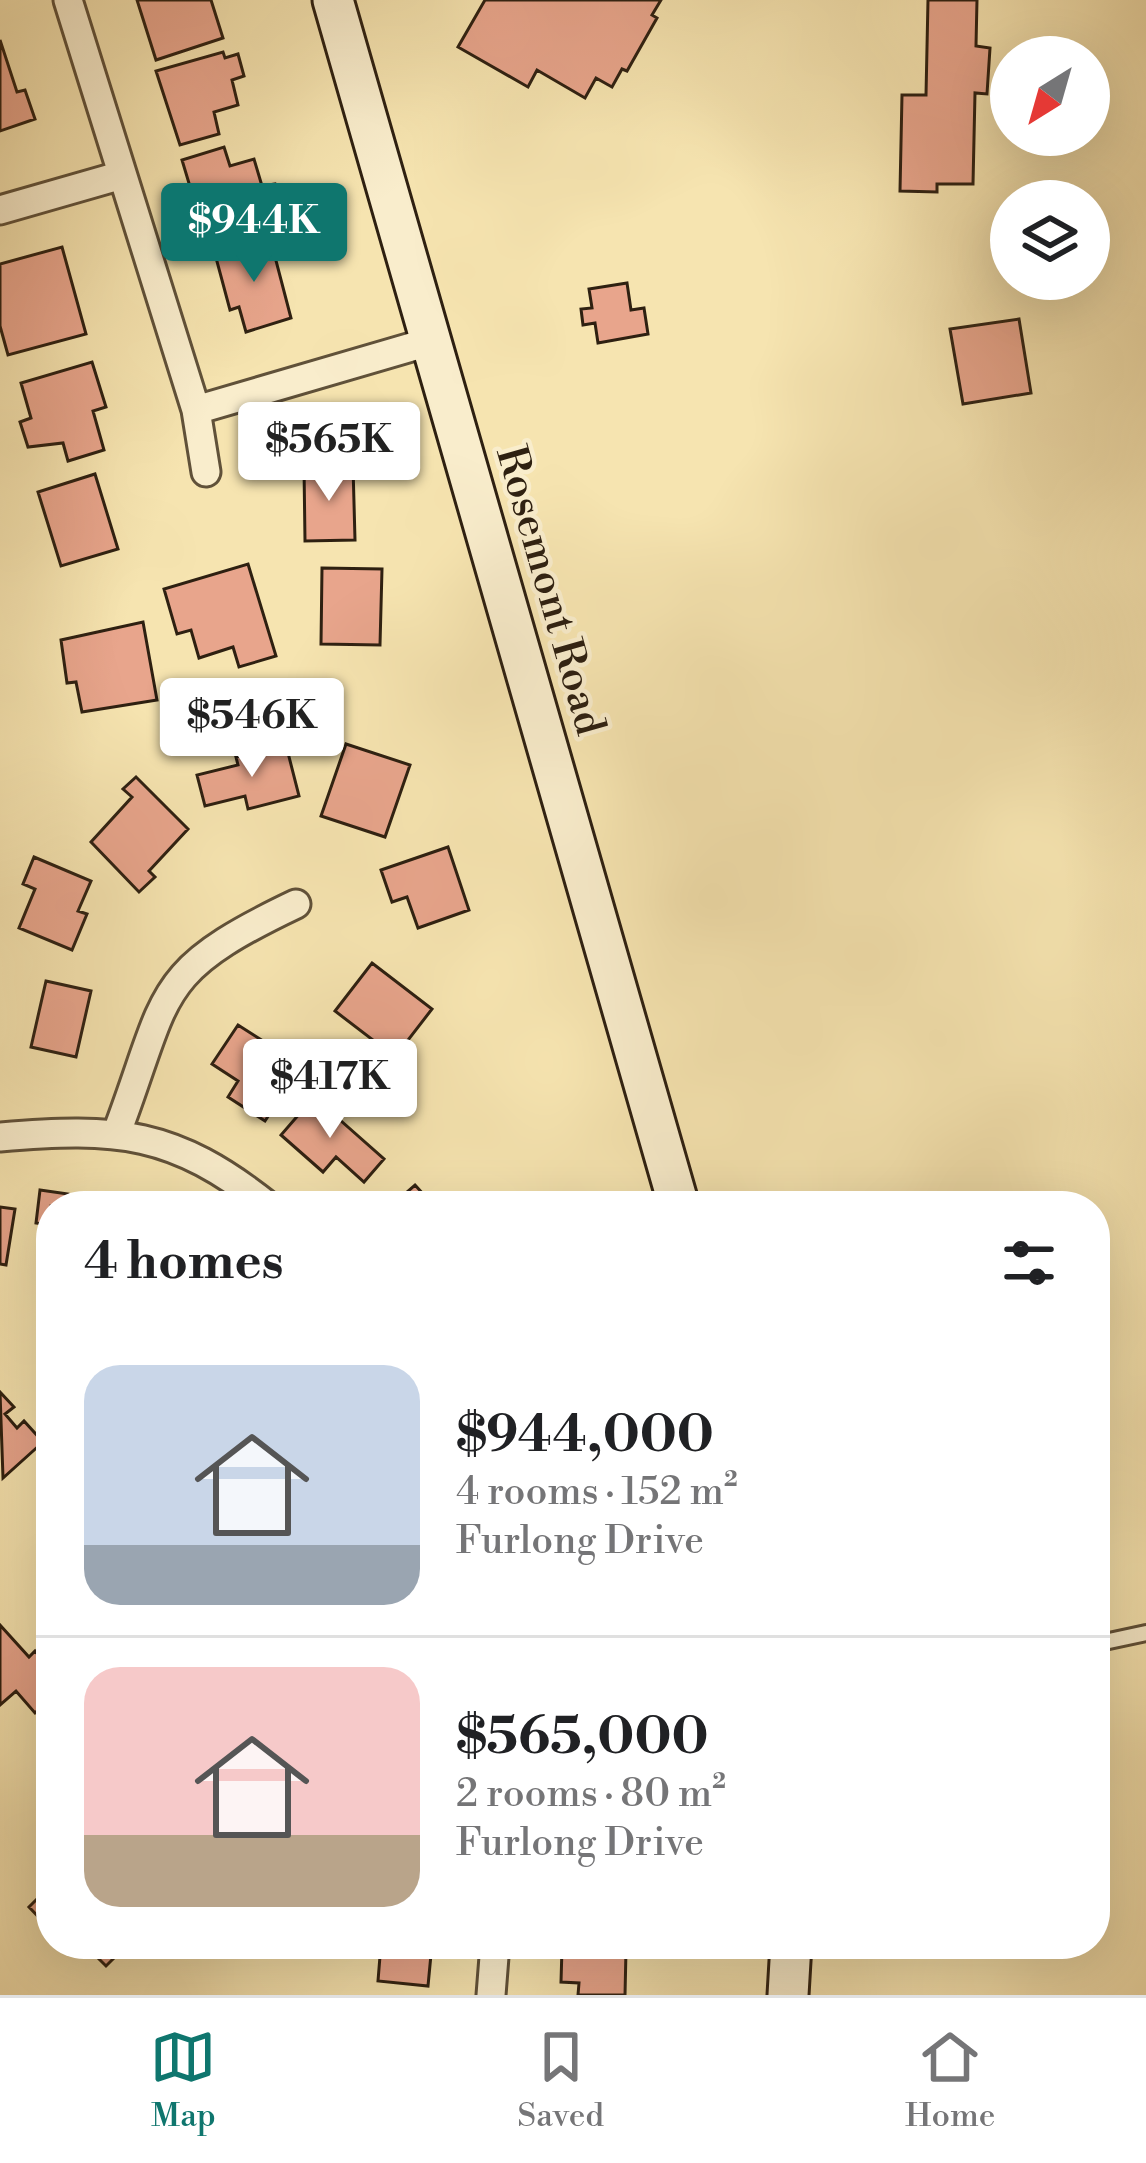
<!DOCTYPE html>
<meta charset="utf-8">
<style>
body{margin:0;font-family:"Libre Bodoni",serif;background:#f2f2f2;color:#202124;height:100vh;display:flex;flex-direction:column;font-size:45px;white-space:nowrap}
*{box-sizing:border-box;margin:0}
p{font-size:39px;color:#757577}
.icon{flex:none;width:66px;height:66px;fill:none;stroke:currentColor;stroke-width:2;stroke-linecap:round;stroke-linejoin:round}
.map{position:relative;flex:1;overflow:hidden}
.panel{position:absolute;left:36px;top:1191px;width:1074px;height:768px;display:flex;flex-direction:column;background:#fff;border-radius:48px;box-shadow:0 12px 48px #0002}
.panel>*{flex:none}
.needle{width:78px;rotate:217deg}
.tools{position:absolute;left:990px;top:36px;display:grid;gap:24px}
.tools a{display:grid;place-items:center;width:120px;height:120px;border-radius:50%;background:#fff;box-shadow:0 12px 48px #0002;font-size:60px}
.price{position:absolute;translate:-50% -102px;padding:0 27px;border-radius:12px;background:#fff;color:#222;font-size:39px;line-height:78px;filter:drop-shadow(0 3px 6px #0008)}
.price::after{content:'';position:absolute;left:50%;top:72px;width:36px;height:27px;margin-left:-18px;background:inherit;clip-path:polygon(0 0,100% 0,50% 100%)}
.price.selected{background:#0f766e;color:#fff}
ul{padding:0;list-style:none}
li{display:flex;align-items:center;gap:36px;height:300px;padding:0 48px}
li+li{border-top:3px solid #e0e0e0}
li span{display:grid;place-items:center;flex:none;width:336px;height:240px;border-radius:36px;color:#555}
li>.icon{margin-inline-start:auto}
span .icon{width:144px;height:144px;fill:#fffc;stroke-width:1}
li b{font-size:51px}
h2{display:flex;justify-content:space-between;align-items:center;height:144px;padding:0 48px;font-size:51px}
.menu{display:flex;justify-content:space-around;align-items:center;height:168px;border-top:3px solid #e0e0e0;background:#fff;font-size:33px;color:#757577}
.menu a{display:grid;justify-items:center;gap:6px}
.menu .selected{color:#0f766e}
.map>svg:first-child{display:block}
</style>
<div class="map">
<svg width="1146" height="1995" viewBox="0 0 1146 1995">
<rect width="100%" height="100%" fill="#f6e4b0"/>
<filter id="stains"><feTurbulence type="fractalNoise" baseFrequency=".00167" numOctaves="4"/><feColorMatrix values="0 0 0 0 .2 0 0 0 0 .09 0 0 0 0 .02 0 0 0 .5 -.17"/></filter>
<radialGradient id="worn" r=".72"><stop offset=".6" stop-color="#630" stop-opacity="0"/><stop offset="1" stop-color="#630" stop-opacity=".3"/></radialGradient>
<path fill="#e8a58c" stroke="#2e2011" stroke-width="3" d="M137,0H211L223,38L156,60Z
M485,0H661L652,15L657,18L627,71L622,69L612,87L596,78L585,98L537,70L528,87L458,47Z
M928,0H977L976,46L990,48L987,94L975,93L973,184H937V192L900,191L902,95H926Z
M0,40L17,92L25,90L35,119L0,131Z
M223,52L225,58L238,54L244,76L232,80L238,105L214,112L219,134L180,145L156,71Z
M224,147L230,166L254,159L262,186L275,184L281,207L203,230L182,160Z
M265,241L269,255L274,253L291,318L246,332L239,307L230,310L215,254Z
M62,247L86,334L8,355L0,326V264Z
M627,283L631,310L644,308L648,334L598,343L595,323L583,325L581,309L592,308L589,289Z
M1019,319L1031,393L963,404L950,329Z
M92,362L106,407L93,411L104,450L68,461L63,443L28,447L20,422L31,418L21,383Z
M353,466L355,540L305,541L304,467Z
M95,474L118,549L61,566L38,492Z
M248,564L276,656L239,667L233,647L199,658L191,630L177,634L164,589Z
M322,568L382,569L380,645L321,644Z
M143,622L157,700L82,712L76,682L67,683L61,640Z
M346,744L410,765L385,837L321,816Z
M286,745L299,796L248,809L245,796L205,806L197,775L238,765L236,757Z
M136,777L188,829L149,871L155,877L139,892L91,842L132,797L123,789Z
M448,847L469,910L418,928L407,897L392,902L381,870Z
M34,857L91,881L78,911L87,914L72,950L19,928L35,889L23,884Z
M372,963L432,1009L395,1057L335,1011Z
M46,981L91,991L76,1057L31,1047Z
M238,1025L293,1060L279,1081L288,1086L265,1121L228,1097L238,1081L212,1064Z
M314,1097L384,1159L364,1182L336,1157L323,1172L281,1135Z
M415,1185L434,1206H391Z
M40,1190L68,1194L67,1206H51V1252L46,1251L50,1225L36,1223Z
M0,1207L15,1209L6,1265L0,1264Z
M0,1392L14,1407L5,1414L17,1428L24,1421L43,1442L3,1478Z
M0,1625L29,1657L35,1651L51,1670V1699L35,1713L16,1691L0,1705Z
M51,1885V1930L29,1907Z
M84,1944H126L127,1945L106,1966Z
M381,1944H432L428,1986L378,1981Z
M562,1948L626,1950L625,1995H578L579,1983L561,1982Z"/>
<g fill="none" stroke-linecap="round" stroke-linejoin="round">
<g stroke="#605139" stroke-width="20">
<path id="service" d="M1095,1644L1146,1633"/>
</g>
<g stroke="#605139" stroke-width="33">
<path id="minor" d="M68,0L196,410L206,472
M0,210L122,175
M196,410L432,341
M117,1132C170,992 151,973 296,904
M0,1137C117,1127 174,1131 268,1206
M491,1995L495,1944"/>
</g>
<g stroke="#2e2011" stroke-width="45">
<path id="secondary" d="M333,0L679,1206
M788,1995L791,1944"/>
</g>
<use href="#service" stroke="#f9edcc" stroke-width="14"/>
<use href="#minor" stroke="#f9edcc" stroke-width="27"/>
<use href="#secondary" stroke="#f9edcc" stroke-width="39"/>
</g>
<g text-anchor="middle" stroke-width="9" stroke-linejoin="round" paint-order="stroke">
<g font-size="42" fill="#2e2011" stroke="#f9edcc">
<text transform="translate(552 590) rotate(74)" y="15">Rosemont Road</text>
</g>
</g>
<rect width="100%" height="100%" filter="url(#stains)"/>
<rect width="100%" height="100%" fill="url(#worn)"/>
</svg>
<div class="tools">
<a><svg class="needle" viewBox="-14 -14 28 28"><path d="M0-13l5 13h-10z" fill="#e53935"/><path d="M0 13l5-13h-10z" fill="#757577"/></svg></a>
<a><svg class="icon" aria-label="layers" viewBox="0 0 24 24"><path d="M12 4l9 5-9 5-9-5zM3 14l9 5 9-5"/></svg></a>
</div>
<b class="price selected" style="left:254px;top:285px">$944K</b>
<b class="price" style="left:329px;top:504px">$565K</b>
<b class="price" style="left:252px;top:780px">$546K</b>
<b class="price" style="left:330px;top:1141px">$417K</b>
<section class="panel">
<h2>4 homes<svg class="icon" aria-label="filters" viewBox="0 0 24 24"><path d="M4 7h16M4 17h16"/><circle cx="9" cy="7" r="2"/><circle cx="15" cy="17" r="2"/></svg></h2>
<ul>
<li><span style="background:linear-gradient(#c9d6e8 75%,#9aa5b1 0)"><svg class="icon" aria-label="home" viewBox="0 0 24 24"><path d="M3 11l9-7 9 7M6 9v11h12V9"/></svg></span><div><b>$944,000</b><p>4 rooms · 152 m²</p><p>Furlong Drive</p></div></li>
<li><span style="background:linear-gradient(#f6c9c9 70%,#b9a48a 0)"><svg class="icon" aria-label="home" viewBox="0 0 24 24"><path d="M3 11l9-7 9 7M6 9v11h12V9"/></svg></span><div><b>$565,000</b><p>2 rooms · 80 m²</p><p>Furlong Drive</p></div></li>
</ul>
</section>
</div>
<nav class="menu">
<a class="selected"><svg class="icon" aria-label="map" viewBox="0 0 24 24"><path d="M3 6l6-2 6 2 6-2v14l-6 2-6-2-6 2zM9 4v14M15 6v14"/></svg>Map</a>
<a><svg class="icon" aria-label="saved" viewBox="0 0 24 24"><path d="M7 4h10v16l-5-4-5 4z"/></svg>Saved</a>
<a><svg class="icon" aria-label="home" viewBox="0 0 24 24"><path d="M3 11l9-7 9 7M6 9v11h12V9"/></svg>Home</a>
</nav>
